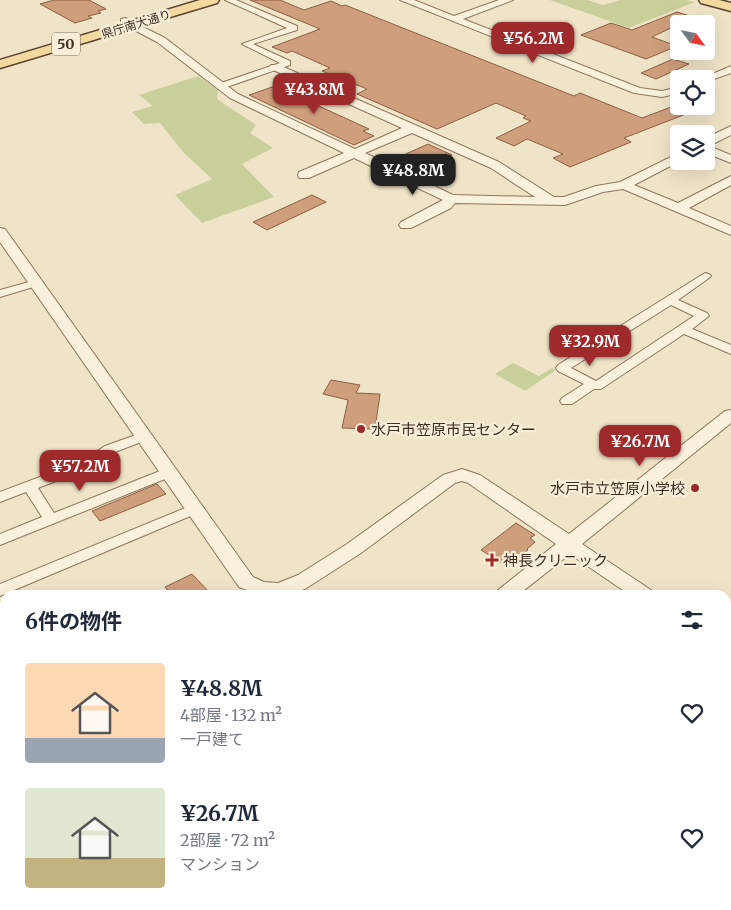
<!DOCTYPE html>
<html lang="ja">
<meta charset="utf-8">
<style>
body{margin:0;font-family:Merriweather,"Noto Sans JP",serif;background:#f2f2f3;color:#1f2937;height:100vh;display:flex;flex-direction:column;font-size:19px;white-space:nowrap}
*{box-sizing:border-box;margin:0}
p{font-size:16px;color:#747a83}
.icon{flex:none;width:28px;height:28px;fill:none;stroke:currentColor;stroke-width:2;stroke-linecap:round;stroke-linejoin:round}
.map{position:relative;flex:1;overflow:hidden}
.details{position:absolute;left:0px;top:590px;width:731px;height:320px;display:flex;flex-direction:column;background:#fff;border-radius:15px 15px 0 0;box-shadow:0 5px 20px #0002}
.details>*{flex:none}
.needle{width:32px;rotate:123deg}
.buttons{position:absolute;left:670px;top:15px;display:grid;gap:10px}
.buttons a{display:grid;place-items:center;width:45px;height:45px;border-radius:5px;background:#fff;box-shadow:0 5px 20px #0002;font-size:25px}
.price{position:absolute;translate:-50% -42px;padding:0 11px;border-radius:10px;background:#9e2a2b;color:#fff;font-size:16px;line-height:32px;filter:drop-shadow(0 1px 2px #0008)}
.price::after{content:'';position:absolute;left:50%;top:30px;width:15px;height:11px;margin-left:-8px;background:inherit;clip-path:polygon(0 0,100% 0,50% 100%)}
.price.current{background:#222;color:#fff}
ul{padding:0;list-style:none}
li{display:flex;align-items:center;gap:15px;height:125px;padding:0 25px}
li span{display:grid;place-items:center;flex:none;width:140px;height:100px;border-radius:5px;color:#555}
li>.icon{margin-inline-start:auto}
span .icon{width:60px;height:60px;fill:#fffc;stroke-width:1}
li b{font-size:21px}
h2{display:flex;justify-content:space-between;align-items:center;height:60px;padding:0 25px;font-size:21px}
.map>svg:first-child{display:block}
.green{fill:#c9cf9b}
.building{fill:#cf9f7d;stroke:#8d5f41}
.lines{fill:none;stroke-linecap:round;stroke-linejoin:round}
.minor-casing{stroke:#8d765c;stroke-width:2}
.tertiary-casing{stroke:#8d765c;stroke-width:2}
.primary-casing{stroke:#5b4430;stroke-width:3}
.minor{fill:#faf1dc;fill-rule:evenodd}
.tertiary{fill:#faf1dc;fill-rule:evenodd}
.primary{fill:#f3d9a0;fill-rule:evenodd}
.poi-dot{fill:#9e2a2b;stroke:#f7eed8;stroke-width:2}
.labels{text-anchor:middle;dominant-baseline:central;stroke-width:4.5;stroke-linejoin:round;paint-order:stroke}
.far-street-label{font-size:12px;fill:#3d2e20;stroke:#f7eed8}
.shield{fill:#f7eed8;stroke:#756857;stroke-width:1}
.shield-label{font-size:14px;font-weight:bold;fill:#3d2e20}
.poi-label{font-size:15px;fill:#3d2e20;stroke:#f7eed8;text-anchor:start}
</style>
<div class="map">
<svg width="731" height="910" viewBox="0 0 731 910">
<rect width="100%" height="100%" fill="#f0e4c8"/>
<!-- green -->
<g class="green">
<polygon points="550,0 587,0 603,5 621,0 686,0 695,2 629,28"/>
<polygon points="198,76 218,90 217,99 256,125 250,133 273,148 242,164 274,197 202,223 175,195 212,179 184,153 160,123 144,124 132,112 153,106 139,95"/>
<polygon points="513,363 539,376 552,368 556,370 525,391 495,374"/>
</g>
<!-- building -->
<g class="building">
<polygon points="54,0 89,0 106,9 98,11 101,13 88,16 92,18 75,23 40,4"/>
<polygon points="250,0 280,0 304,10 331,1 342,6 345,5 574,96 580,93 642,118 679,104 679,106 704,107 624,138 631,142 570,167 553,158 563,154 527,139 514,146 496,138 531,121 523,118 526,116 496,103 437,129 357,94 367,89 322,71 330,68 292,51 287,53 272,47 320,29"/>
<polygon points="677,12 696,18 679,24 652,37 677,46 646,59 581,35 611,23 632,30"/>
<polygon points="673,59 689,64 656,79 641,73"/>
<polygon points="275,86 369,129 363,131 374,136 354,145 249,95"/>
<polygon points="428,144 452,155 411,173 388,162"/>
<polygon points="312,195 326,202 267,230 253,222"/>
<polygon points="331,380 360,385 356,393 380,394 375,429 342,428 348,400 323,394"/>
<polygon points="157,484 166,494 100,521 92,511"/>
<polygon points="516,523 535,535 530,538 535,542 527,549 528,550 508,567 481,550"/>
<polygon points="192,574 212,595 171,595 165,587"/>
</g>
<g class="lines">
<!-- minor casing -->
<g class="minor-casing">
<g id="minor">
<polygon points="225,0 236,0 297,26 297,30 253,44 290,61 290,65 224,88 218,88 218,84 280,63 242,44 287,28"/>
<path d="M705,273L709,274L711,276L709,278L678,300L707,313L709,316L692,329L731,345V354L684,334L601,389H594L572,404H562L560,401L562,398L584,384L558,371L556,368L558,365ZM671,305L694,316L596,381L571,368Z"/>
<polygon points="36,280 42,283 40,285 0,297 0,290"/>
<polygon points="144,432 149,433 151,436 149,439 115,452 92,467 38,488 54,513 165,469 175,469 177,472 175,475 0,545 0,534 42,517 26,492 0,502 0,492 82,461 105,446"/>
<polygon points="195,504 200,506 202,509 200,512 0,596 0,584"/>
<polygon points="241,905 268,905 270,910 243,910"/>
</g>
</g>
<!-- tertiary casing -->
<g class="tertiary-casing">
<g id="tertiary">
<polygon points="400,0 414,0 454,16 499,0 513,0 463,19 640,88 662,91 679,87 679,93 662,97 634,93"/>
<path d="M125,18L165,38L238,94L355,149L402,128L271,69L270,67L271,65H279L499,162L554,197H564L596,186L620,182L679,153L680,161L634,185L678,203L731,176V185L689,208L731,226V235L623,189L603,192L565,205L455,203L451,208L411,228H401L399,225L401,222L443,200L354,158L309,178H299L298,175L299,172L344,153L230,98L157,42L121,23V19ZM412,133L491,168L535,197L453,195L365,153Z"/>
<polygon points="731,66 731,73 706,82 706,79 701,79"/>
<polygon points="731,126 731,135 709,146 731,155 731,163 706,153 706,138"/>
<polygon points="0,228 5,229 253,577 264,582 278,583 298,575 347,544 443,475 462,469 480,475 569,534 725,411 731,410 731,423 582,544 651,590 654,595 630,595 570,554 518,595 495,595 498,590 556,544 468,483 462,481 455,483 361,553 305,589 287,595 260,595 239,587 0,242"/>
<polygon points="726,642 731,644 731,661 726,659"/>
<polygon points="272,905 298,905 297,910 271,910"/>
</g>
</g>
<!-- primary casing -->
<g class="primary-casing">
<g id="primary">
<polygon points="200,0 219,0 217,3 0,68 0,60"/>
<polygon points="699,0 719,0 731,3 731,11 701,3"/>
</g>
</g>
<!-- minor -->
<use href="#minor" class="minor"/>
<!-- tertiary -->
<use href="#tertiary" class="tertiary"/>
<!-- primary -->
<use href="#primary" class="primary"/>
</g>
<!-- markers -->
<g class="poi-dot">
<circle cx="361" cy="429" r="5"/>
<circle cx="695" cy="488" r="5"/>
<path d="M489.5 552.5h5v5h5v5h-5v5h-5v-5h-5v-5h5z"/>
</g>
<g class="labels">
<!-- far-street labels -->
<g class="far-street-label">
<text transform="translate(136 24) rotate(-17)">県庁南大通り</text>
</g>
<!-- shield labels -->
<rect class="shield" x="52" y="32.5" width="28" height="23" rx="4"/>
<g class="shield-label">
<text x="66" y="44">50</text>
</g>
<!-- poi labels -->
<g class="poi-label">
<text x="371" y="429">水戸市笠原市民センター</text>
<text x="685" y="488" text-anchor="end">水戸市立笠原小学校</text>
<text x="503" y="560">神長クリニック</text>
</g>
</g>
</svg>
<div class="buttons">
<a><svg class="needle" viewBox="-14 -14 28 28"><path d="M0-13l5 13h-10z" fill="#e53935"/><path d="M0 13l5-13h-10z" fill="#747a83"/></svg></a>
<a><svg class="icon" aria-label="locate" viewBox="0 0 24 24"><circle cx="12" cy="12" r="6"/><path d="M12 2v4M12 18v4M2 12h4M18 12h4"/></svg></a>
<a><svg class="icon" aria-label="layers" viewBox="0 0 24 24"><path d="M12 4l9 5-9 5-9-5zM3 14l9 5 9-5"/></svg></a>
</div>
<b class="price" style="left:533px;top:64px">¥56.2M</b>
<b class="price" style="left:314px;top:115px">¥43.8M</b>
<b class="price current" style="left:413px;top:196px">¥48.8M</b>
<b class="price" style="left:590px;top:367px">¥32.9M</b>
<b class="price" style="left:640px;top:467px">¥26.7M</b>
<b class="price" style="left:80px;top:492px">¥57.2M</b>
<section class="details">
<h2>6件の物件<svg class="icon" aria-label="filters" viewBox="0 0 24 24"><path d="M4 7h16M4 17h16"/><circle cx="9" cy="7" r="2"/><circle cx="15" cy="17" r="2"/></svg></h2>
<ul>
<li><span style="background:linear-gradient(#ffd9b3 75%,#9aa5b1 0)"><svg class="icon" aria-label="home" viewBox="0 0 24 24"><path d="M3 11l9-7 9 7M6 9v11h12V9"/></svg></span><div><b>¥48.8M</b><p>4部屋 · 132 m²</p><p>一戸建て</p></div><svg class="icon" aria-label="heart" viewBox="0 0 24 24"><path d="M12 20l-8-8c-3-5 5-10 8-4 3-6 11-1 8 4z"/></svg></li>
<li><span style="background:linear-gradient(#dfe7d0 70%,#c2b280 0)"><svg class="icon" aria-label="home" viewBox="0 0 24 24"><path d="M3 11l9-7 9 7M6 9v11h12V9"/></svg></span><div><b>¥26.7M</b><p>2部屋 · 72 m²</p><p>マンション</p></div><svg class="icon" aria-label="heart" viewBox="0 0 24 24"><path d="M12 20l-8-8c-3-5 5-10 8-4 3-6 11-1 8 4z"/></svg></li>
</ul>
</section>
</div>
